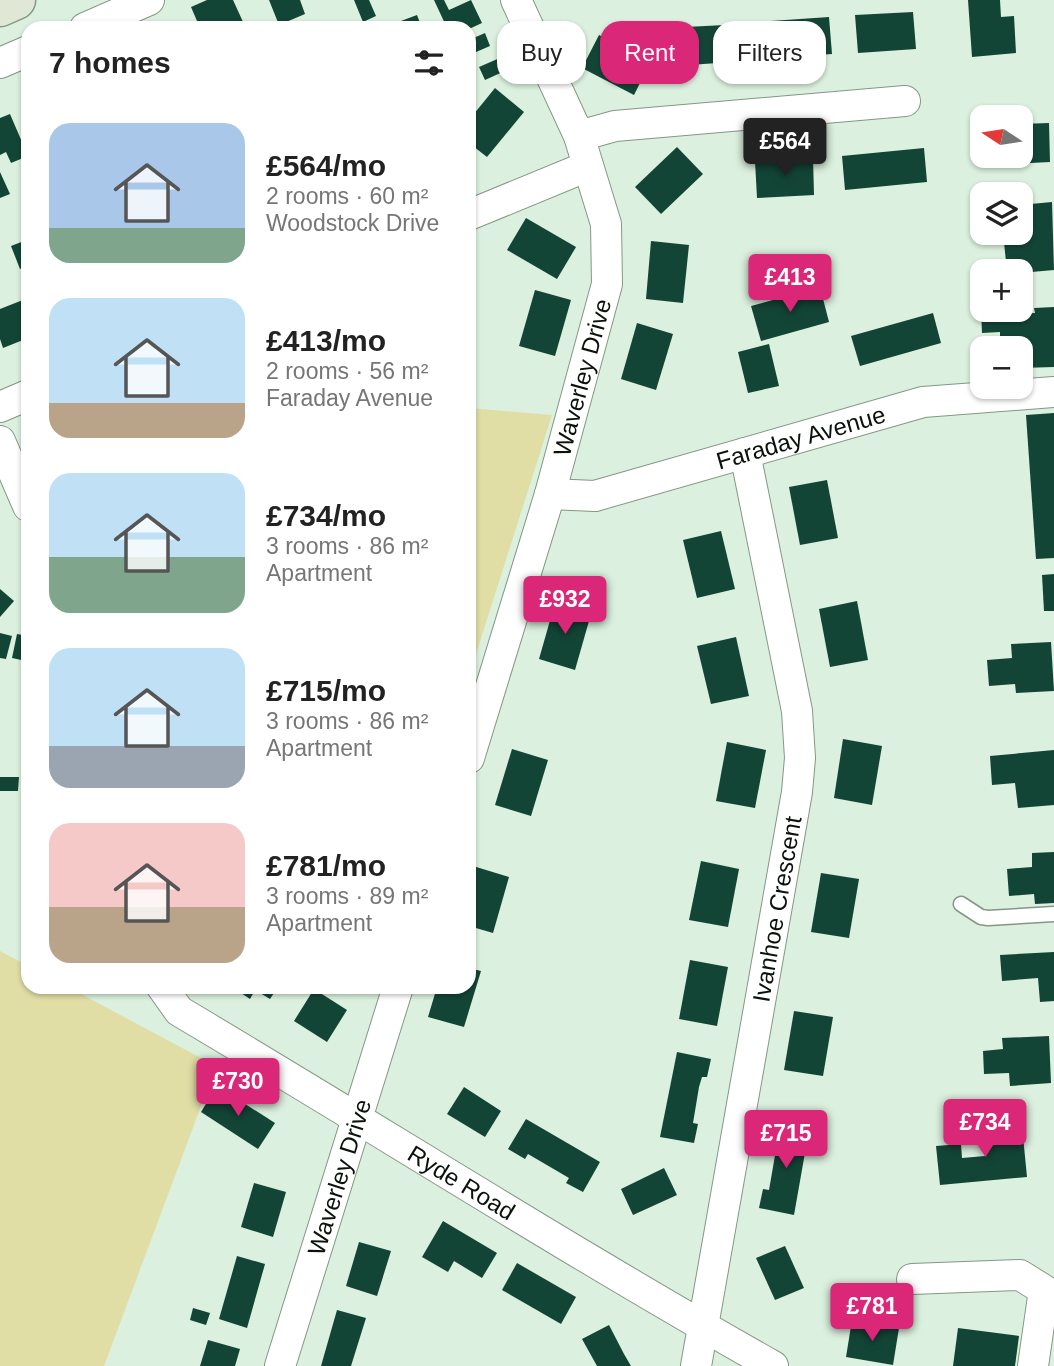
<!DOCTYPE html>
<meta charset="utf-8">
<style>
body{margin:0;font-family:Helvetica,sans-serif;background:#f2f2f2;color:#222;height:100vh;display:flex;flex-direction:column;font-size:26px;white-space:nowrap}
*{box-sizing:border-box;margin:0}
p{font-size:23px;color:#767676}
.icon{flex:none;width:38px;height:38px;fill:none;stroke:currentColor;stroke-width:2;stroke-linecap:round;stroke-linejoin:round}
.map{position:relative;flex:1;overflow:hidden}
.panel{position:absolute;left:21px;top:21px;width:455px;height:973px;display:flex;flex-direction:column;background:#fff;border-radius:21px;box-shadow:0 2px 5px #0004}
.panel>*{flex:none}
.hud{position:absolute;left:497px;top:21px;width:452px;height:63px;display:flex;gap:14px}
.needle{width:46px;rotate:282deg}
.tools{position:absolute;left:970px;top:105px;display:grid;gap:14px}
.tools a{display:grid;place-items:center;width:63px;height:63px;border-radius:14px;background:#fff;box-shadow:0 2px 5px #0004;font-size:35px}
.price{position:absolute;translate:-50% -60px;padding:0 16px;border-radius:7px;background:#db2777;color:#fff;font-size:23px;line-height:46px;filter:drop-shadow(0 2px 4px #0008)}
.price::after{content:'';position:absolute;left:50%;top:42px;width:21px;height:16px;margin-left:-10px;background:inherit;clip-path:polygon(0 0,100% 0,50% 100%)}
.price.active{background:#222;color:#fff}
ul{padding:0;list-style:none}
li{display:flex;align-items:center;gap:21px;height:175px;padding:0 28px}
li span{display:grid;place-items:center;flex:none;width:196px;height:140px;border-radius:21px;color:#555}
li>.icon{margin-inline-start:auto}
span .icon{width:84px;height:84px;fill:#fffc;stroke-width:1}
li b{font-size:30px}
h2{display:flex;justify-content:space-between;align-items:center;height:84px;padding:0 28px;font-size:30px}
.chip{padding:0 24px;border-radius:21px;background:#fff;box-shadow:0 2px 5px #0004;font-size:24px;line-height:63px}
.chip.active{background:#db2777;color:#fff}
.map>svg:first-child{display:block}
.green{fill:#e0dea5}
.building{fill:#134536}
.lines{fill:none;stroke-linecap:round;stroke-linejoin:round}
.lane-casing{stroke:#849786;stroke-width:17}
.street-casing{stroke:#849786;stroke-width:32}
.secondary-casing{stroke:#849786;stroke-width:41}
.lane{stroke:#fff;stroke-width:14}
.street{stroke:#fff;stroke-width:30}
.secondary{stroke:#e0e8d5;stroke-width:38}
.labels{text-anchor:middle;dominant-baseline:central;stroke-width:7;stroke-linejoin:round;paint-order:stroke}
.street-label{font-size:24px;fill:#0b120c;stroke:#dbf0de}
</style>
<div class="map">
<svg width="1054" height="1366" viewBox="0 0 1054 1366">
<rect width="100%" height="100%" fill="#dbf0de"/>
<!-- green -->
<g class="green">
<polygon points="469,408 552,415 469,676"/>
<polygon points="0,951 28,966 28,987 68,987 216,1066 104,1366 0,1366"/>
</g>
<!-- building -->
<g class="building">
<polygon points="207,0 233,0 244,24 235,28 200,28 191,7"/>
<polygon points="269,0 300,0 305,14 279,25"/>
<polygon points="354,0 369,0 376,16 363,22"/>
<polygon points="434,0 444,0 449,10 471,0 482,23 469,29 447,28"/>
<polygon points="968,0 1000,0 1001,17 1014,16 1016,53 972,57"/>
<polygon points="913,12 916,49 858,53 855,15"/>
<polygon points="417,15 422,28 394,28 393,24"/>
<polygon points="829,17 832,54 774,58 771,21"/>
<polygon points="744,24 747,61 689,65 686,27"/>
<polygon points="485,33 490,46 469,55 469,40"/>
<polygon points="599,35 651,61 634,95 582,68"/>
<polygon points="502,57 507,70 485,80 479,67"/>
<polygon points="495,88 524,112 487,157 469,143 469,120"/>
<polygon points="10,114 28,156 11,163 6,152 0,155 0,118"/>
<polygon points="1049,123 1050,162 1013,164 1012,156 1020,156 1020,124"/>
<polygon points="677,147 703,174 661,214 635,187"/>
<polygon points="924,148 927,182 845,190 842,156"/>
<polygon points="813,158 814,195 757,198 755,161"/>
<polygon points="0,172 10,194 0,198"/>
<polygon points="1052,202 1054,270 1020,273 1007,271 1003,233 1020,233 1020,205"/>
<polygon points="526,218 576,247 557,279 507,250"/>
<polygon points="24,241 28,251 28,265 20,269 11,246"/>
<polygon points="651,241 689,245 683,303 646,299"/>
<polygon points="820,287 829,322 761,341 751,306"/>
<polygon points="535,290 571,300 555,356 519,346"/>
<polygon points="28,298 28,338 3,348 0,339 0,309"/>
<polygon points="1054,307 1054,367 1020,368 1020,348 1000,348 1000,332 982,333 981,310 1001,310 1001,315 1035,313 1034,308"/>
<polygon points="933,313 941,343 860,366 851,336"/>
<polygon points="637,323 673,334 656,390 621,379"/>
<polygon points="769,344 779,386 748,393 738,352"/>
<polygon points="1054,413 1054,558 1036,559 1026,415"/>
<polygon points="827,480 838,538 800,545 789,487"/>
<polygon points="721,531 735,589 697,598 683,540"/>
<polygon points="1054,574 1054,611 1044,611 1042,575"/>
<polygon points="0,589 14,601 0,617"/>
<polygon points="857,601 868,660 830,667 819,609"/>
<polygon points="555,603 591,614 575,670 539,659"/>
<polygon points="0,633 12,636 6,659 0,658"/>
<polygon points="17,634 28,636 26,661 12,658"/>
<polygon points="736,637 749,696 711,704 697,646"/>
<polygon points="1051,642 1054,691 1016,693 1015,684 989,686 987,660 1012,658 1011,644"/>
<polygon points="843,739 882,746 872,805 834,798"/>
<polygon points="727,742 766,750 755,808 716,801"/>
<polygon points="512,749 548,760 531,816 495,805"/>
<polygon points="1054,750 1054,805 1018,808 1015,783 992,785 990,756"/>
<polygon points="0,777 19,777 18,791 0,791"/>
<polygon points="1054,852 1054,903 1035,904 1034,894 1009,896 1007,869 1032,867 1032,853"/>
<polygon points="701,861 739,869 728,927 689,920"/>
<polygon points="473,866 509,877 493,933 469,926 469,880"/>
<polygon points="821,873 859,879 849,938 811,932"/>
<polygon points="1054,952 1054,1001 1040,1002 1038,978 1002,981 1000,955"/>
<polygon points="690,960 728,967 717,1026 679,1019"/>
<polygon points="469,968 481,971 464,1027 428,1017 437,987 469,987"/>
<polygon points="232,987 278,987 270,999 255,990 250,999"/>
<polygon points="314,989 347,1010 327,1042 294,1021"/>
<polygon points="794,1011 833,1017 823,1076 784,1070"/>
<polygon points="1049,1036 1051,1083 1010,1086 1009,1073 984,1074 983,1051 1003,1049 1002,1038"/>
<polygon points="677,1052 711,1059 707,1077 702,1077 699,1087 693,1123 698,1124 694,1143 660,1137"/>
<polygon points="217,1086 275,1123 258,1149 201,1112"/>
<polygon points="464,1087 501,1111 485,1137 447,1114"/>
<polygon points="526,1119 600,1162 583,1192 566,1183 569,1178 528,1154 525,1159 508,1149"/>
<polygon points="775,1124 809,1130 794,1215 759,1208 763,1189 769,1190 777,1144 772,1143"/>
<polygon points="1022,1126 1027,1177 940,1185 936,1146 961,1144 962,1158 985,1156 983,1130"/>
<polygon points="664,1168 677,1195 633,1215 621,1189"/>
<polygon points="254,1183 286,1192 273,1237 241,1227"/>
<polygon points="443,1221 497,1253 482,1278 454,1261 448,1272 422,1257"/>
<polygon points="359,1242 391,1251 377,1296 346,1286"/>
<polygon points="785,1246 804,1288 775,1300 756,1258"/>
<polygon points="237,1256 265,1264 247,1328 219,1319"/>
<polygon points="517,1263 576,1297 561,1324 502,1290"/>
<polygon points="193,1308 210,1313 206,1325 190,1320"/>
<polygon points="337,1310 366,1318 351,1366 321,1366"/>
<polygon points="852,1320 899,1328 893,1365 846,1357"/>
<polygon points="609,1325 624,1354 631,1366 597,1366 582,1339"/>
<polygon points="958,1328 1019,1336 1015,1366 953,1366"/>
<polygon points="208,1340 240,1349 235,1366 200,1366"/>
</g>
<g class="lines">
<!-- lane casing -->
<g class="lane-casing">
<polyline id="lane" points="961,904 981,917 988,918 1054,914"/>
</g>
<!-- street casing -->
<g class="street-casing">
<g id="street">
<polyline points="85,28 149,0"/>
<polyline points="0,63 28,51"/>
<polyline points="579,136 615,126 905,101"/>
<polyline points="469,215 588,166"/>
<polyline points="0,407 28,395"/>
<polyline points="0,441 28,506"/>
<path id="s1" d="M550,494L595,496L923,402L1054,392"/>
<path id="s2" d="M469,758L550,494L607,284L606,224L579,136L516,0"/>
<path id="s3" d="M162,987L179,1011C378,1129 572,1253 773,1366"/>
<polyline points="912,1279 1020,1275 1044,1290 1033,1366"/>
<path id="s4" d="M280,1366L398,987"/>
<path id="s5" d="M696,1366L797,792L800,758L797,711L745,453"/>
</g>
</g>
<!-- secondary casing -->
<g class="secondary-casing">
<polyline id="secondary" points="0,7 16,0"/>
</g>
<!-- lane -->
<use href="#lane" class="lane"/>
<!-- street -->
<use href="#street" class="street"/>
<!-- secondary -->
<use href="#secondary" class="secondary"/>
</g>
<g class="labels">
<!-- street labels -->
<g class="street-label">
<text stroke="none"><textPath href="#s2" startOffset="397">Waverley Drive</textPath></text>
<text stroke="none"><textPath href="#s1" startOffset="259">Faraday Avenue</textPath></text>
<text stroke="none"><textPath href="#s5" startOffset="464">Ivanhoe Crescent</textPath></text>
<text stroke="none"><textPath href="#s4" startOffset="198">Waverley Drive</textPath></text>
<text stroke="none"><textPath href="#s3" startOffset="360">Ryde Road</textPath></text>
</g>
</g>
</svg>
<div class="tools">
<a><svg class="needle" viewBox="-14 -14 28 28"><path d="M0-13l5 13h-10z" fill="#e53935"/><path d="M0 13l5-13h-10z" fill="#767676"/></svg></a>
<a><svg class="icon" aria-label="layers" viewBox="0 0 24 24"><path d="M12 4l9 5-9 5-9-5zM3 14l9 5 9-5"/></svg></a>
<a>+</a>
<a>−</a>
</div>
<b class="price active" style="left:785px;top:178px">£564</b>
<b class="price" style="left:790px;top:314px">£413</b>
<b class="price" style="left:565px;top:636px">£932</b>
<b class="price" style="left:238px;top:1118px">£730</b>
<b class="price" style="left:985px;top:1159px">£734</b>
<b class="price" style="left:786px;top:1170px">£715</b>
<b class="price" style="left:872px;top:1343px">£781</b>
<div class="hud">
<a class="chip">Buy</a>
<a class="chip active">Rent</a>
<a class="chip">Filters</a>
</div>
<section class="panel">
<h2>7 homes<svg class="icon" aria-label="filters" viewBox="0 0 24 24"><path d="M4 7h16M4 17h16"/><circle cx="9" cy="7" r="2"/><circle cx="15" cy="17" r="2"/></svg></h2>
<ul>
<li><span style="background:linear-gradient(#a9c7e8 75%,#7fa58c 0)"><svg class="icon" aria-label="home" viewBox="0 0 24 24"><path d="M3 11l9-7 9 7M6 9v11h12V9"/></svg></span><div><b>£564/mo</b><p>2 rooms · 60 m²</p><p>Woodstock Drive</p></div></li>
<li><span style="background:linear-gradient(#bfe0f5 75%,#b9a48a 0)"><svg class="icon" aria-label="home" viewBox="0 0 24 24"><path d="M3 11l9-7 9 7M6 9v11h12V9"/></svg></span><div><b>£413/mo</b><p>2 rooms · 56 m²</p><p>Faraday Avenue</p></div></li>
<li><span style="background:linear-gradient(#bfe0f5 60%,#7fa58c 0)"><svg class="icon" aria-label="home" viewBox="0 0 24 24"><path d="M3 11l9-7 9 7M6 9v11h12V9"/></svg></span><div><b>£734/mo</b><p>3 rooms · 86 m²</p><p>Apartment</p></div></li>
<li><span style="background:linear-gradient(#bfe0f5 70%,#9aa5b1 0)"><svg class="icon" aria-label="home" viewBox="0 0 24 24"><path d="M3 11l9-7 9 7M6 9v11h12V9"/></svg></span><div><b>£715/mo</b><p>3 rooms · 86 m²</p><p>Apartment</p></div></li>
<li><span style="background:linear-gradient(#f6c9c9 60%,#b9a48a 0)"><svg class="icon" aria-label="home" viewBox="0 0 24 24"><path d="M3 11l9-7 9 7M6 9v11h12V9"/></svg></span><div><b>£781/mo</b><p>3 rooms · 89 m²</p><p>Apartment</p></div></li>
</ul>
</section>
</div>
